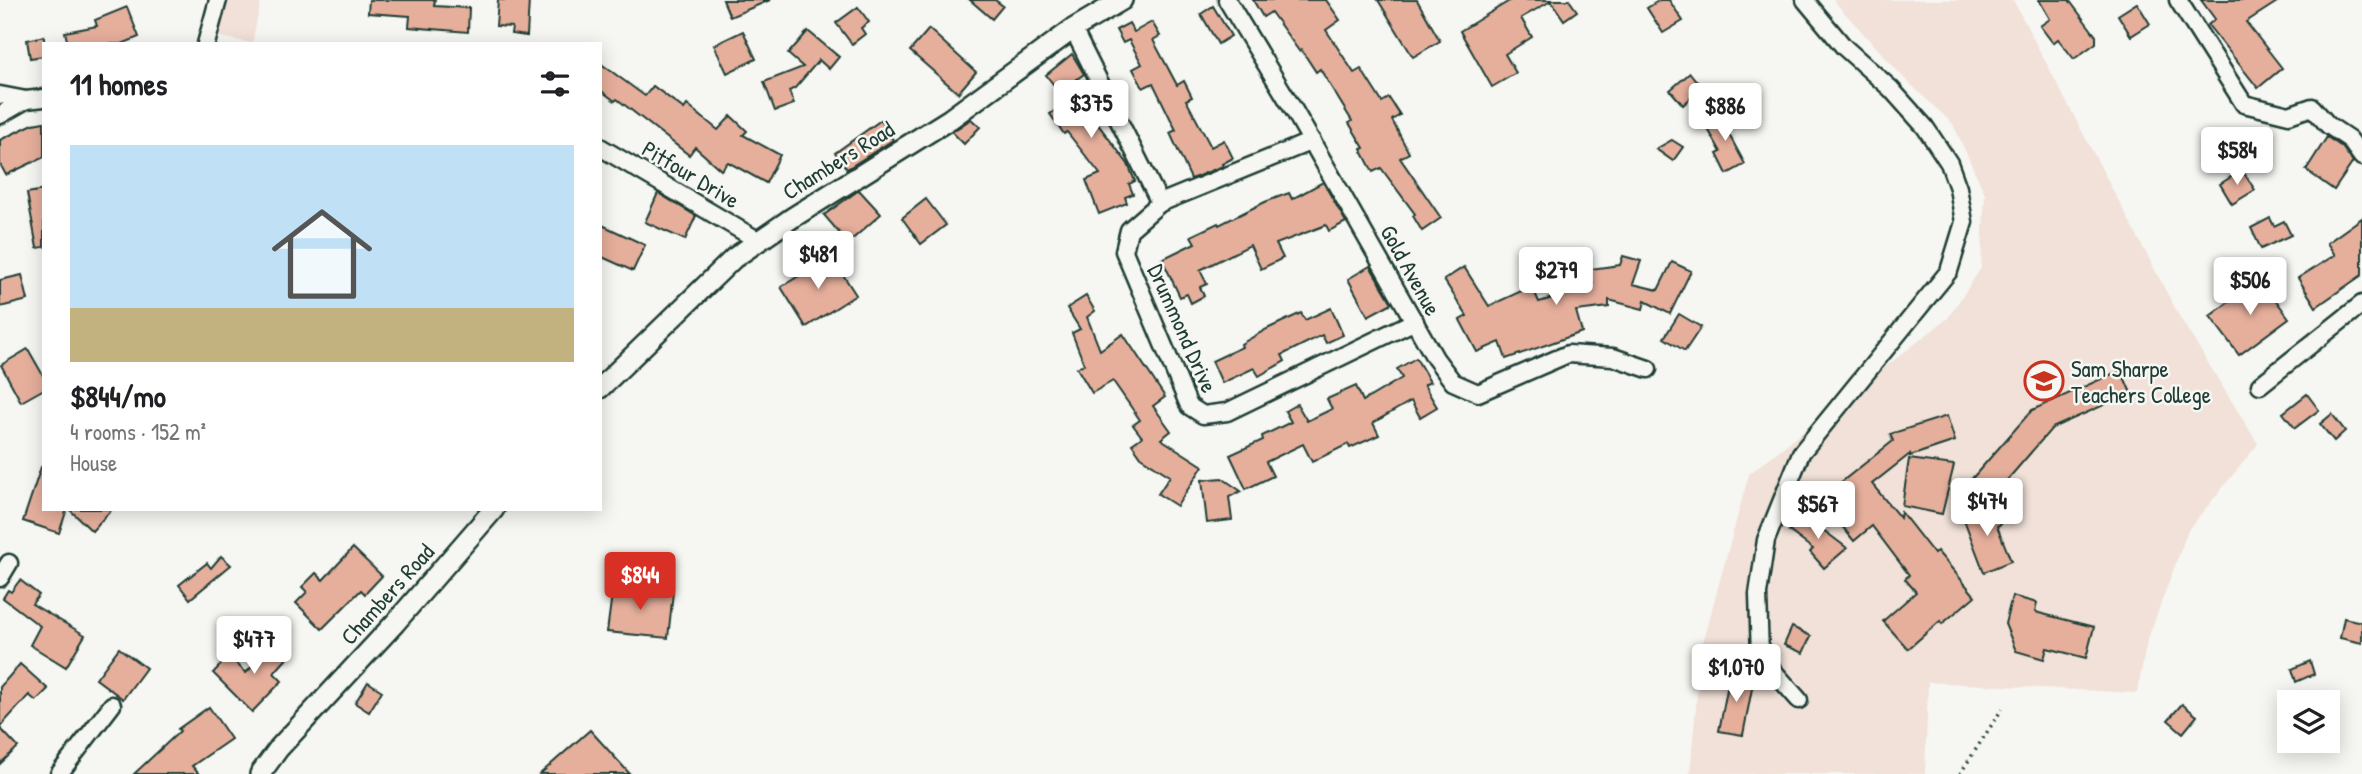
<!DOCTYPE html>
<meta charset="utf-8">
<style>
body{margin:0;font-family:"Patrick Hand",sans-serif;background:#f6f6f6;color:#202124;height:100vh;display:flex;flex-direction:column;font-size:26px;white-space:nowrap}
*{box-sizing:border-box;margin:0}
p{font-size:23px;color:#757577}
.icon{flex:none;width:38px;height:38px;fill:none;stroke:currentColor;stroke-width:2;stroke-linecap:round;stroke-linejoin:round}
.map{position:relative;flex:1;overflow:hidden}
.drawer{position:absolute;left:42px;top:42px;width:560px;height:469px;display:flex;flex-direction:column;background:#fff;border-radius:0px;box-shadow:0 4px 18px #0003}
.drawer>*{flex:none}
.controls{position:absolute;left:2277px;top:690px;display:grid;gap:14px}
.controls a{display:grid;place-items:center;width:63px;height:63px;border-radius:0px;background:#fff;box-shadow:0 4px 18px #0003;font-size:35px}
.price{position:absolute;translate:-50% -60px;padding:0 16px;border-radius:7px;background:#fff;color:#222;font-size:23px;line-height:46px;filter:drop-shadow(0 2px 4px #0008)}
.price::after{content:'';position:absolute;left:50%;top:42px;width:21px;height:16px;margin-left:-10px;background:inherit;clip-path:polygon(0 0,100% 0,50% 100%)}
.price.active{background:#d93025;color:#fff}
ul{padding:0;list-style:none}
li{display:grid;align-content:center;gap:14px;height:371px;padding:0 28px}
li+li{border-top:2px solid #e0e0e0}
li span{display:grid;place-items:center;height:217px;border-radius:0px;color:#555}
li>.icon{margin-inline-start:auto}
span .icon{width:126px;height:126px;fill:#fffc;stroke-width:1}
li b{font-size:30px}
h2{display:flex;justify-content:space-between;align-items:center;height:84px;padding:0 28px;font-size:30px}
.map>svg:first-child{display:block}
.built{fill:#f1e1d8}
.building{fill:#e6af9c;stroke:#1f3d34;stroke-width:2}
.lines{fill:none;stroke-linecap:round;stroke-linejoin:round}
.minor-casing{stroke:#1f3d34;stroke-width:21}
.tertiary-casing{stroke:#1f3d34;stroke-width:24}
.path{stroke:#1f3d34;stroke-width:3.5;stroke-dasharray:2 5;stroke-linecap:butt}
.minor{stroke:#f6f6f2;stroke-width:16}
.tertiary{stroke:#f6f6f2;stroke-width:19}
.labels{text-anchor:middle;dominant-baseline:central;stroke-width:5;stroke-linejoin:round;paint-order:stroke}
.street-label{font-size:23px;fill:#1f3d34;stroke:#f6f6f2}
.poi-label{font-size:23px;fill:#1f3d34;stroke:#f6f6f2;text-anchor:start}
</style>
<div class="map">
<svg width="2362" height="774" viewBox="0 0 2362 774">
<rect width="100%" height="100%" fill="#f6f6f2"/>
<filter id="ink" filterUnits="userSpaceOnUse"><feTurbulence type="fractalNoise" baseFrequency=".0143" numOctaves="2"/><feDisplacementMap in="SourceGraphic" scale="14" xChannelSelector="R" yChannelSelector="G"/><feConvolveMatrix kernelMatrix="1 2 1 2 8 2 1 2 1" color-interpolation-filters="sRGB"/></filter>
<g filter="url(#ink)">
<!-- built -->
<g class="built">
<polygon points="223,0 261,0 252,43 216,36"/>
<polygon points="1833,0 2013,0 2179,316 2258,444 2188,530 2147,641 2137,693 1928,682 1925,774 1690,774 1701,650 1749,474 1948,318 1981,268 1985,194 1953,124 1905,79"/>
</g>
<!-- building -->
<g class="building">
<polygon points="369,0 435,0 434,6 469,8 468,32 409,27 410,16 368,13"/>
<polygon points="498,0 529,0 527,36 511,34 512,27 496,26"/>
<polygon points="723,0 770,0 730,17"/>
<polygon points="970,0 995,0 1003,6 992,19"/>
<polygon points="1253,0 1326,0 1340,20 1326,30 1354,73 1361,69 1382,102 1389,98 1400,115 1392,120 1409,153 1400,158 1441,218 1422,231 1413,216 1415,214 1381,168 1373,172 1361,149 1364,148 1349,123 1352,121 1320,69 1316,72 1301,49 1299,51 1271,12 1263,17"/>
<polygon points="1378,0 1417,0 1440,41 1413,57"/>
<polygon points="1511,0 1569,0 1577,11 1564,20 1551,1 1521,18 1532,37 1505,54 1516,73 1492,87 1460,31"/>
<polygon points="1660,0 1669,0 1683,21 1663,33 1647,8"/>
<polygon points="2039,0 2069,0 2096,36 2096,43 2074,59 2058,39 2053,43 2040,26 2050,19"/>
<polygon points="2201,0 2280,0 2246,22 2282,68 2258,88 2208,25 2215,19"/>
<polygon points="2137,3 2150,24 2131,36 2118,15"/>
<polygon points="1213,6 1231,36 1218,44 1201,14"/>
<polygon points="127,7 139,37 122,44 68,44 65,32 97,26 95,20"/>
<polygon points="858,7 869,22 861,28 865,34 852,44 836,23"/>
<polygon points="1152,22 1160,36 1153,40 1177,85 1184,81 1192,97 1186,100 1211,147 1224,140 1233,158 1222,164 1223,166 1191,179 1170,133 1176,130 1153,83 1143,88 1133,69 1142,64 1129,40 1123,43 1116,30 1129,23 1134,32"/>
<polygon points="929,29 976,72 958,93 910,51"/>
<polygon points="743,31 756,59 727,73 714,45"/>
<polygon points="808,31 839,57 829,69 819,60 795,88 789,91 794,104 775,111 764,82 803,67 788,54"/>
<polygon points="44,36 44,56 30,58 27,40"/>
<polygon points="1072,54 1084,74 1073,82 1095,113 1091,115 1128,164 1135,181 1129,184 1133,194 1125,197 1127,203 1099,214 1086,180 1100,174 1067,132 1064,134 1050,114 1067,102 1046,75"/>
<polygon points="600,63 645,96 653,86 684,109 687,105 718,130 731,116 747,131 743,135 780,155 766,183 728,162 721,170 695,147 689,155 617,99 615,101 600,90"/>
<polygon points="1690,73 1702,88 1683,105 1670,90"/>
<polygon points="1723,111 1731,126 1726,129 1745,164 1727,174 1717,154 1721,152 1704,122"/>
<polygon points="971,119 980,127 964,144 952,132"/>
<polygon points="881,120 893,140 847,169 835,153"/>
<polygon points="44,122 44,157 6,175 0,164 0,140 33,124"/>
<polygon points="2327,137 2342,147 2353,162 2334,190 2306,170"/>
<polygon points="1672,140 1683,147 1673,161 1656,149"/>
<polygon points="2242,170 2255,190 2232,204 2220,184"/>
<polygon points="1323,182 1346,222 1329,231 1326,225 1276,244 1283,258 1261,269 1250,245 1200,270 1207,284 1200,287 1204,296 1191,303 1187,294 1180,297 1162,259 1195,243 1191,236 1218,223 1219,225 1265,202 1289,193 1292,199"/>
<polygon points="44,190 44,247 37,248 27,193"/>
<polygon points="859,190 881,214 848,243 824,215"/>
<polygon points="658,193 696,216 685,240 645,222"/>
<polygon points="926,199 946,225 921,244 902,218"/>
<polygon points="2270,218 2274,226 2284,221 2291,235 2261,249 2251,228"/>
<polygon points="2362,218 2362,275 2316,307 2298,278 2335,255 2327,243"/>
<polygon points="600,224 645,245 633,271 600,256"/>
<polygon points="831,256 856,295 806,327 781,287"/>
<polygon points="1623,256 1641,261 1633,284 1658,290 1672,262 1691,271 1670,314 1645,301 1643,309 1609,300 1609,307 1576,311 1582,332 1506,359 1500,342 1477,352 1460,320 1467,316 1444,280 1464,267 1489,306 1532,286 1539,302 1593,286 1590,269 1620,265"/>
<polygon points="1370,266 1392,303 1368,316 1348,279"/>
<polygon points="22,275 28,300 0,307 0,280"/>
<polygon points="2260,279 2289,318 2239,355 2210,316"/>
<polygon points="1086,296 1095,311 1087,317 1100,350 1123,334 1165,397 1153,406 1171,431 1161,439 1203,466 1177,506 1158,494 1170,476 1142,458 1132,444 1142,437 1133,425 1140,420 1113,381 1092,393 1077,368 1084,364 1072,333 1080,329 1067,308"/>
<polygon points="1331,308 1343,335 1326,343 1322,335 1282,355 1285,361 1259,376 1254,368 1222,383 1212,361 1242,347 1241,344 1267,329 1301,313 1305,320"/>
<polygon points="1679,314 1701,327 1685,351 1664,338"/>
<polygon points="28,349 44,377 44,389 21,402 1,365"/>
<polygon points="1416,358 1430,382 1424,385 1437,407 1420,417 1411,401 1373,423 1379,435 1350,448 1348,444 1312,462 1303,444 1266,462 1273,476 1246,489 1230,455 1263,440 1262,436 1291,422 1285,411 1297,404 1307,421 1332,409 1327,399 1356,386 1363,401 1402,378 1397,369"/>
<polygon points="2121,370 2131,393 2052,428 1990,500 1969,482 2032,410"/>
<polygon points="2307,394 2319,410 2295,428 2283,413"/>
<polygon points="2332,414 2345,431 2334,441 2320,424"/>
<polygon points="1947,416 1955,441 1910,456 1910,454 1872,484 1900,518 1901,512 1934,554 1937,551 1975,596 1942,624 1940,621 1908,649 1883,621 1916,592 1905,579 1909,575 1872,526 1854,541 1820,499 1893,441 1890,434"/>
<polygon points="1909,459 1954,465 1942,514 1902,506"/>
<polygon points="41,467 44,468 44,509 67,509 59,533 23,521"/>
<polygon points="1222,478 1241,491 1229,497 1232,520 1207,523 1202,480"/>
<polygon points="1992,505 2001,524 1997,526 2011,561 1984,572 1963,517"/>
<polygon points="69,509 112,509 92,531"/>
<polygon points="1802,514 1847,548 1824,568 1810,552 1813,549 1789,531"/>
<polygon points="353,548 382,576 365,594 361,590 322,629 296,603 307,592 302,587 316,573 323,580"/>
<polygon points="221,556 231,565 190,599 179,585 207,563 211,568"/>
<polygon points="20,580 39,595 32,604 85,635 66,667 30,645 40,626 3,598 8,590 11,592"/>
<polygon points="613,586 673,592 668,638 607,632"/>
<polygon points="2012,596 2037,603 2035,612 2094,627 2086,658 2047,648 2044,659 2016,651 2005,624"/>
<polygon points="2344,618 2362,622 2362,643 2340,638"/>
<polygon points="1792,627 1811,636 1803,653 1784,645"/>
<polygon points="276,640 291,654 274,673 282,681 252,712 213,673 229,656 246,673"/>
<polygon points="119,648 146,668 123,699 96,679"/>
<polygon points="2310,661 2314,674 2296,682 2292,669"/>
<polygon points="20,664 48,689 36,701 29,695 0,727 0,687"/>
<polygon points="1730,674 1754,678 1743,735 1719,731"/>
<polygon points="368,682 382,691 369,712 355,703"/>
<polygon points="2182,704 2197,716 2183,733 2168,720"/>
<polygon points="209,707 231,739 192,766 199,774 134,774 180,731 178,729"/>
<polygon points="0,728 18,747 0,764"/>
<polygon points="590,730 630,774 540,774"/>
</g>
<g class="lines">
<!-- minor casing -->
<g class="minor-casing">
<g id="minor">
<polyline points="1227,0 1295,112 1435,358 1453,382 1478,393 1568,354 1613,357 1648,369"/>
<polyline points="2178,0 2244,104 2289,115 2312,107 2328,125 2349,139 2362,157"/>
<polyline points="1073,29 1160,203"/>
<polyline points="206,44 218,0"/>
<polyline points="0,95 26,100 44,98"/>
<polyline points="0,115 26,100"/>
<polyline points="1312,141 1160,203 1129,230 1124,251 1189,406 1203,415 1227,412 1415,321"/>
<polyline points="600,147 759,241"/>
<polyline points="2260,385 2362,304"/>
<polyline points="0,578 9,563"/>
<polyline points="1799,700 1760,656 1758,594 1766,540 1801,453 1949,271 1964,222 1958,188 1949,163 1925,127 1891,89 1844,47 1805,0"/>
<polyline points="59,774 112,705"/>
</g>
</g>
<!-- tertiary casing -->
<g class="tertiary-casing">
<g id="tertiary">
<polyline points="600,388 734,258 792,218 950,119 1073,29 1122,0"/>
<polyline points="260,774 279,748 395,623 494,509"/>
</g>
</g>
<!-- path -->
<polyline class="path" points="1960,774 2002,709"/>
<!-- minor -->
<use href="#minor" class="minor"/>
<!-- tertiary -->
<use href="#tertiary" class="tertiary"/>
</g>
</g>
<!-- icons -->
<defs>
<g id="university-ring" transform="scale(2.0125)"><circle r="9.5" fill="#f6f6f2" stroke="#c8321e" stroke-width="1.5"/><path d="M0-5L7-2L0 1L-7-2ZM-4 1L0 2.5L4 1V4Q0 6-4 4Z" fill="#c8321e"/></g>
</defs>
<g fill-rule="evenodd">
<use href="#university-ring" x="2044" y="381"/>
</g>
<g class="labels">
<!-- street labels -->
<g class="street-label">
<text transform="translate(838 160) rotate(-32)">Chambers Road</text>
<text transform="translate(691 174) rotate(31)">Pitfour Drive</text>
<text transform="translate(1411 270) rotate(61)">Gold Avenue</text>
<text transform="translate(1183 328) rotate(66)">Drummond Drive</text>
<text transform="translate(387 594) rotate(-48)">Chambers Road</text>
</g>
<!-- poi labels -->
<g class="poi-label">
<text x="2071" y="368">Sam Sharpe<tspan x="2071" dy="26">Teachers College</tspan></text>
</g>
</g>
</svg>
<div class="controls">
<a><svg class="icon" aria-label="layers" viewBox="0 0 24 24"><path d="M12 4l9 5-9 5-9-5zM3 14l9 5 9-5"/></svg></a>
</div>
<b class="price" style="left:1091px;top:140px">$375</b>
<b class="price" style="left:1725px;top:143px">$886</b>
<b class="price" style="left:2237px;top:187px">$584</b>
<b class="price" style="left:818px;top:291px">$481</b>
<b class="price" style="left:1556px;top:307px">$279</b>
<b class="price" style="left:2250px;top:317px">$506</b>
<b class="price" style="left:1987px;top:538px">$474</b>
<b class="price" style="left:1818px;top:541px">$567</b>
<b class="price active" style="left:640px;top:612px">$844</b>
<b class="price" style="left:254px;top:676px">$477</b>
<b class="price" style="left:1736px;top:704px">$1,070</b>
<section class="drawer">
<h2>11 homes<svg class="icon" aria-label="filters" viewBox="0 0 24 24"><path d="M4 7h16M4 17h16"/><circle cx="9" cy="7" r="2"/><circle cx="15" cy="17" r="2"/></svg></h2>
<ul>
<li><span style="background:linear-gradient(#bfe0f5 75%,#c2b280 0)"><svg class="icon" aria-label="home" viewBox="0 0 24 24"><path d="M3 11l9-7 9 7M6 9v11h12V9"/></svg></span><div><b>$844/mo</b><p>4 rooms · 152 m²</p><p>House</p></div></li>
</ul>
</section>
</div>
